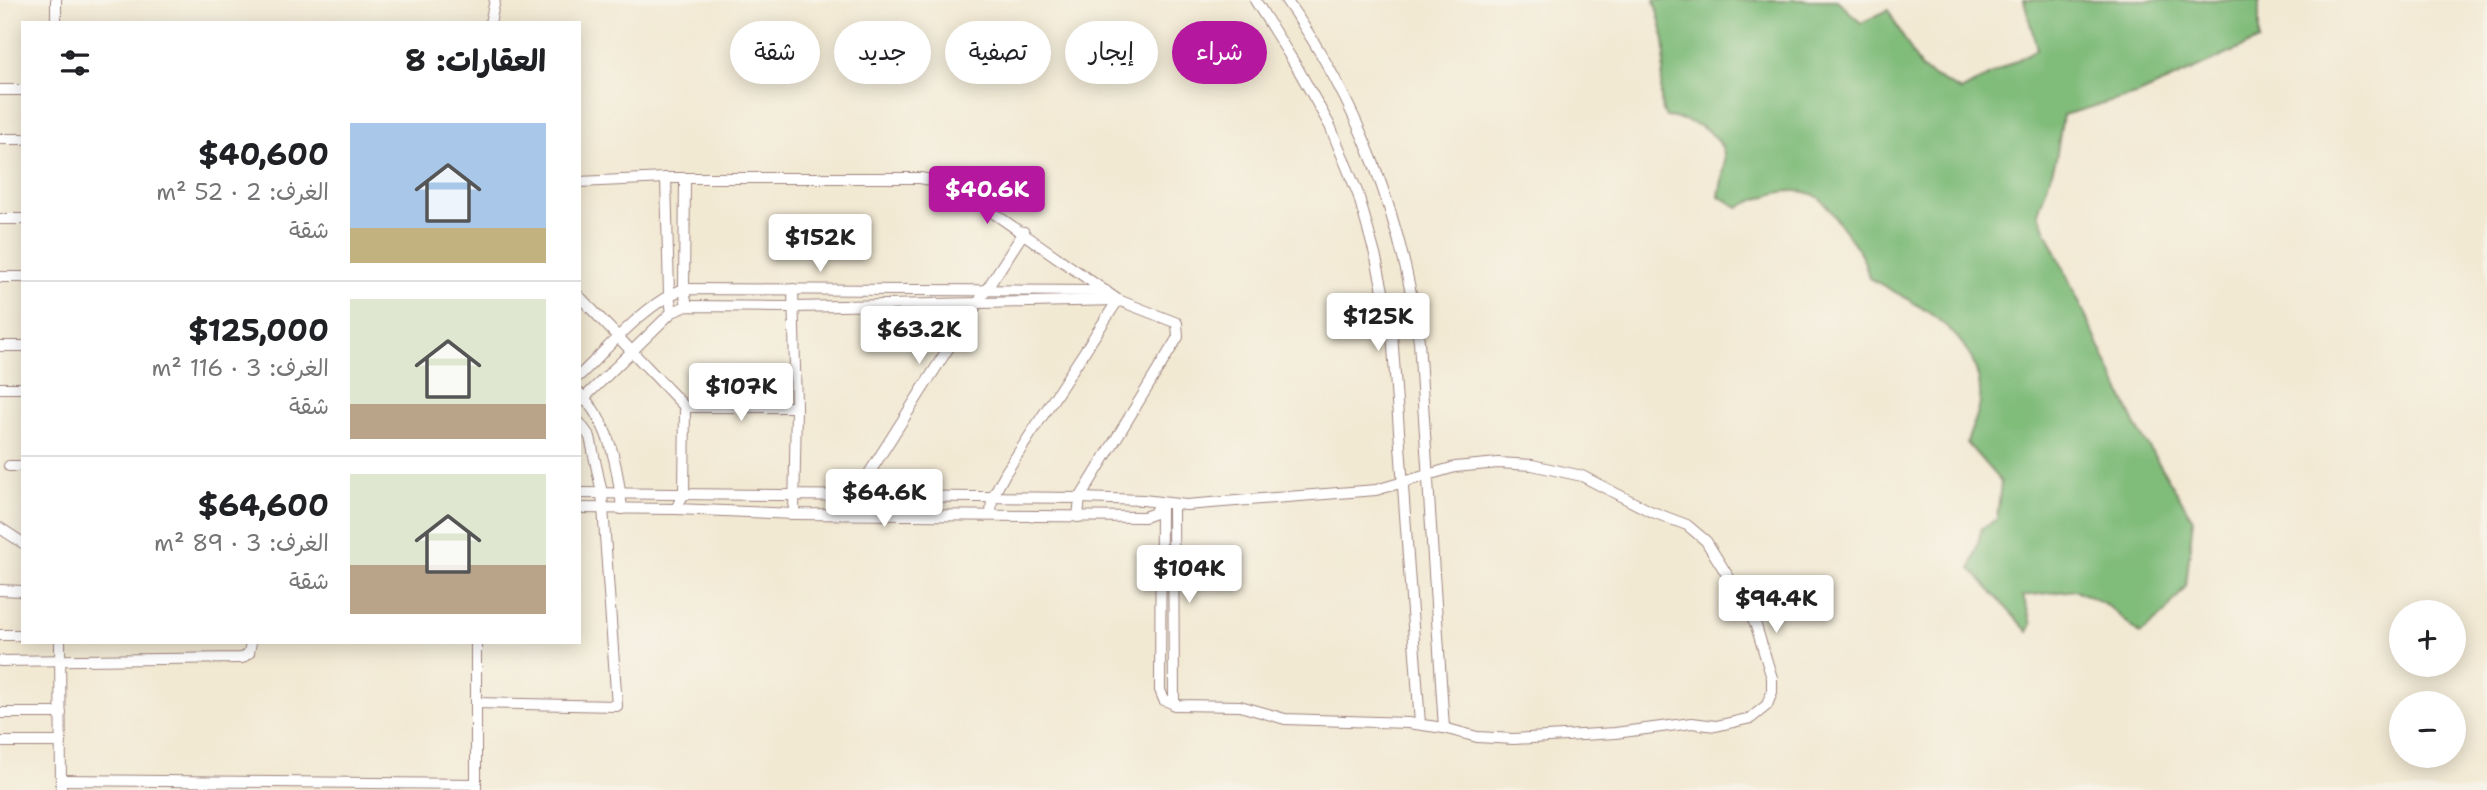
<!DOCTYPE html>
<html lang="ar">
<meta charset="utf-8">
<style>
body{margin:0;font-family:"Shantell Sans","Playpen Sans Arabic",sans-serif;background:#f2f2f2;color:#202124;direction:rtl;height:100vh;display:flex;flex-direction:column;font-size:26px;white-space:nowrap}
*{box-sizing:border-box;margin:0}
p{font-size:23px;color:#757577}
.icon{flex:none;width:38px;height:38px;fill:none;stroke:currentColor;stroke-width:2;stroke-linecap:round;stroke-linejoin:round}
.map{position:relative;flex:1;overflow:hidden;direction:ltr}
.details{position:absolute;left:21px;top:21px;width:560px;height:623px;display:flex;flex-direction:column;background:#fff;border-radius:0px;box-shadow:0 4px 18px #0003;direction:rtl}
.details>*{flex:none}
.guide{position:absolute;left:602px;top:21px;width:665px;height:63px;direction:rtl;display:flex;gap:14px}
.fabs{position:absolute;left:2389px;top:600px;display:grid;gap:14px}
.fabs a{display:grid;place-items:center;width:77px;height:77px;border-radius:50%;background:#fff;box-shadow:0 4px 18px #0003;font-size:35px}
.price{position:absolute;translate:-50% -60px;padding:0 16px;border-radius:7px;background:#fff;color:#222;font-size:23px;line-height:46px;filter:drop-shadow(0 2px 4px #0008)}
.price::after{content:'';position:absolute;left:50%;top:42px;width:21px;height:16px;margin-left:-10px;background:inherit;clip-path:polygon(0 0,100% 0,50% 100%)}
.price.active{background:#b5179e;color:#fff}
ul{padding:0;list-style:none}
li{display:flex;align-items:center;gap:21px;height:175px;padding:0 35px}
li+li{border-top:2px solid #e0e0e0}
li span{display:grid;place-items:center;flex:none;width:196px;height:140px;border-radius:0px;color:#555}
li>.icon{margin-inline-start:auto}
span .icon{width:84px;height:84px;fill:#fffc;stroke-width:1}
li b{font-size:30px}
h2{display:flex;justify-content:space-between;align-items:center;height:84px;padding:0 35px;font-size:30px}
.chip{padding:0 24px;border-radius:32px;background:#fff;box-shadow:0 4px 18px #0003;font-size:24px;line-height:63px}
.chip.active{background:#b5179e;color:#fff}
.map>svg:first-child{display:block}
.forest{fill:#80bc7a;stroke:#656e52;stroke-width:2}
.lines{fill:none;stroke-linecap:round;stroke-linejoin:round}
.minor-casing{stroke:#9e847f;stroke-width:12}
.minor{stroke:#fff;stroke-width:10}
</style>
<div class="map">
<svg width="2487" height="790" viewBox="0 0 2487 790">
<rect width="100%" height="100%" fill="#f7f3e8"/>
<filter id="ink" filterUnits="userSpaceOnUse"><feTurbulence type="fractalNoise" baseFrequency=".0143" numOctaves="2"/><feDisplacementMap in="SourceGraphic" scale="14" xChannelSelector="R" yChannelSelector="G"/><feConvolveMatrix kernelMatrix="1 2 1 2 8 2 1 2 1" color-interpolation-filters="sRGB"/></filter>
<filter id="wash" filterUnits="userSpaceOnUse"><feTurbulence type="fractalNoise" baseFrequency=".00686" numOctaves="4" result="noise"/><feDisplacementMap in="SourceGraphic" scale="28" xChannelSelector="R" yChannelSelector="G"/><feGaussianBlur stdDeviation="1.57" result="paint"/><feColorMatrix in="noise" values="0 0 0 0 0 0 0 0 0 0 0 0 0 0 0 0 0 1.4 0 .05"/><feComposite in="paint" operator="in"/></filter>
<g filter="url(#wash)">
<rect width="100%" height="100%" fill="#f2e9d3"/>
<!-- forest -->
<path class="forest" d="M1654,0H1837L1861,23L1888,10L1922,70L1961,91L2037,49L2024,0H2259V40L2139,94L2063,115L2056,159L2038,213L2137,428L2193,519L2186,586L2164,614L2140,634L2108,606L2076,590L2023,596L2032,624L2028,632L1971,569L1982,528L1997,519L2001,482L1967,443C1970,430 1979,415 1980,402C1984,335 1919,305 1869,278C1863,252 1857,247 1841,226C1834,216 1824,198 1812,194C1788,185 1760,198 1738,207L1719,196C1721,183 1727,163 1723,150C1715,128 1687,119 1666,117C1655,98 1665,72 1665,50C1664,33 1659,17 1654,0Z"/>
</g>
<g filter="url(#ink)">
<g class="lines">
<!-- minor casing -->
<g class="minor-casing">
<g id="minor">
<polyline points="56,0 56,23"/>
<polyline points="1255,0 1298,69 1330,126 1358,194 1376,258 1392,333 1420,724"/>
<path d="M1286,0C1358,101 1402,218 1419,341L1444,728"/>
<polyline points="490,23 495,0"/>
<polyline points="0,90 23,90"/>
<polyline points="0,139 23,139"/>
<polyline points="666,178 669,294 672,312"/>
<polyline points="685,178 684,289 687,306"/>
<polyline points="579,182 666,178 920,178 941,182 959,189 1118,300 1177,323 1178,337 1080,498 1078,517"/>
<polyline points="0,219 23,219"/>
<polyline points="0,277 23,277"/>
<polyline points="793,289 796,407 794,514"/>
<polyline points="579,296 685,407 684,493 676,509"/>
<polyline points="0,346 23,346"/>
<path d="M579,376C607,349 648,301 684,289L1106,291"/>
<polyline points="0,388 23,388"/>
<path d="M579,393C610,422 618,468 622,509"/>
<polyline points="579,403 672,312 687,306 794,307 1118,300"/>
<polyline points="685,407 796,407"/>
<polyline points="9,466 23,466"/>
<polyline points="579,493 1080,498 1143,500 1186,505 1376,490 1455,467 1498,463 1532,465 1582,476 1650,511 1687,525 1706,541 1746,605 1756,626 1772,678 1772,692 1767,705 1751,718 1716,726 1692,723 1615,733 1514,739 1477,737 1444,728 1408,723 1285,719 1240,706 1177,705 1164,700 1160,690 1161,503"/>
<polyline points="1173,505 1174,705"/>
<polyline points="579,508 676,509 794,514 1144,517 1155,513 1158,503"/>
<polyline points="856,514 856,494 942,358 1024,232"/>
<polyline points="991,515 992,498 1006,472 1118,300"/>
<polyline points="0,528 23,543"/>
<polyline points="0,590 23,591"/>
<polyline points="0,635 23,635"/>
<polyline points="60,642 61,790"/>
<polyline points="0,661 242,658 249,653 251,642"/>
<polyline points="476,703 617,706 602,493 590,437 579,422"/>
<polyline points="0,713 61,713"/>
<polyline points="0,742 61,742"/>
<polyline points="61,780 476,784"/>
<polyline points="476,789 476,642"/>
</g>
</g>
<!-- minor -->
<use href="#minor" class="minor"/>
</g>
</g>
</svg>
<div class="fabs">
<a>+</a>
<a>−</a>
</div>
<b class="price active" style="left:987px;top:226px">$40.6K</b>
<b class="price" style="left:820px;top:274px">$152K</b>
<b class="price" style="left:1378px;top:353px">$125K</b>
<b class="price" style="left:919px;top:366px">$63.2K</b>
<b class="price" style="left:741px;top:423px">$107K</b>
<b class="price" style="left:884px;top:529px">$64.6K</b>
<b class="price" style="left:1189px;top:605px">$104K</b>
<b class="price" style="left:1776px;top:635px">$94.4K</b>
<div class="guide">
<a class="chip active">شراء</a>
<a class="chip">إيجار</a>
<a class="chip">تصفية</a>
<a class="chip">جديد</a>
<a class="chip">شقة</a>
</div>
<section class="details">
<h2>العقارات: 8<svg class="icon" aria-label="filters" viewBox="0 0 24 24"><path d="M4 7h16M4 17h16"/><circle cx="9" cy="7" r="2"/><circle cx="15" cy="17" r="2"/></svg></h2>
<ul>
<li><span style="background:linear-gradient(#a9c7e8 75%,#c2b280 0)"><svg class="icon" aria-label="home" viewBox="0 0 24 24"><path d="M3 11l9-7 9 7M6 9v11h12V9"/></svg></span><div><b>$40,600</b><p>الغرف: 2 · 52 m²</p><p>شقة</p></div></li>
<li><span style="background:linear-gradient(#dfe7d0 75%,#b9a48a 0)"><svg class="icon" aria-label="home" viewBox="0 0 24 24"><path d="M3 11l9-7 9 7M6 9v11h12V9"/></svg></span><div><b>$125,000</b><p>الغرف: 3 · 116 m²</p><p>شقة</p></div></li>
<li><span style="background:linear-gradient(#dfe7d0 65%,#b9a48a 0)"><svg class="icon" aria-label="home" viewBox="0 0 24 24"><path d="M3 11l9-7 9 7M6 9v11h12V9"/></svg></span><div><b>$64,600</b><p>الغرف: 3 · 89 m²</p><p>شقة</p></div></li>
</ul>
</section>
</div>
